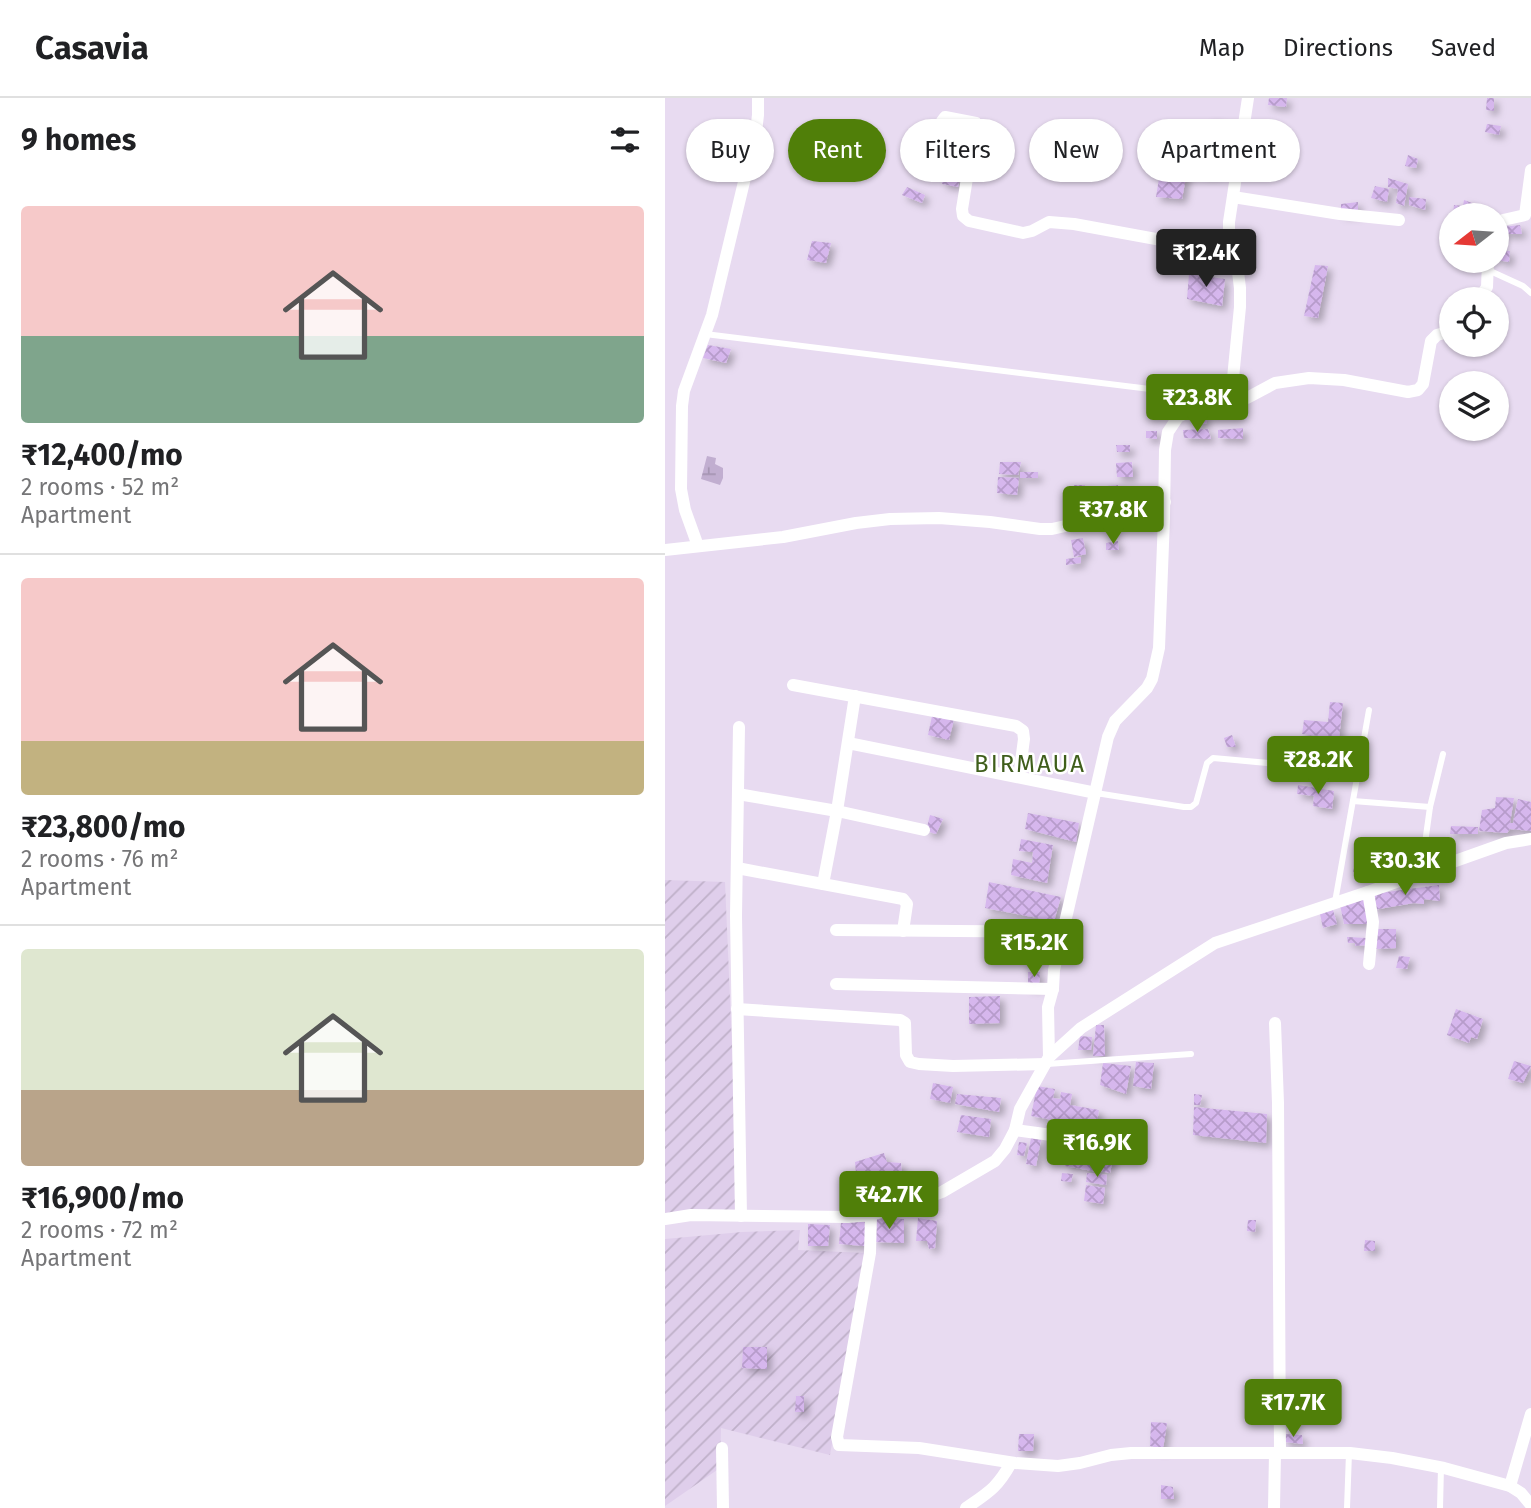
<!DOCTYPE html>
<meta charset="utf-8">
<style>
body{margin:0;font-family:"Fira Sans",sans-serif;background:#f2f2f2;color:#202124;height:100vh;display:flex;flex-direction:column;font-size:26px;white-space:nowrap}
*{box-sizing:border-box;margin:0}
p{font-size:23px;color:#757577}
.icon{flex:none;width:38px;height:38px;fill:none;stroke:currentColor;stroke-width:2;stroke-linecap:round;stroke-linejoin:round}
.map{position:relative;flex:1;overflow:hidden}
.sheet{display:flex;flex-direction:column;background:#fff;width:665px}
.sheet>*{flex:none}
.top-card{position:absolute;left:21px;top:21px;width:665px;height:63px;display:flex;gap:14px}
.needle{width:46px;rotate:253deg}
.controls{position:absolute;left:774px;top:105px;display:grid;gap:14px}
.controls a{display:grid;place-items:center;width:70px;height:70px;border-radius:50%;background:#fff;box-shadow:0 2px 5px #0004;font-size:35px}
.price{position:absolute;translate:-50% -60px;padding:0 16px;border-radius:7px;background:#507f09;color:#fff;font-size:23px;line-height:46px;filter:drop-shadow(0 2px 4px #0008)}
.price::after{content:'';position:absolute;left:50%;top:42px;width:21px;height:16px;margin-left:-10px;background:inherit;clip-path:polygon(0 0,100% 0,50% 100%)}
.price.selected{background:#222;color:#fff}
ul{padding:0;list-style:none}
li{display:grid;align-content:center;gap:14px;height:371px;padding:0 21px}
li+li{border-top:2px solid #e0e0e0}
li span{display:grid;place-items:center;height:217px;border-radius:7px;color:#555}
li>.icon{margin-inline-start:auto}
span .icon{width:126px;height:126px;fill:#fffc;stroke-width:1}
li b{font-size:30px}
h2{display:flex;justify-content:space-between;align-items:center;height:84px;padding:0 21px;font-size:30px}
.pill{padding:0 24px;border-radius:32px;background:#fff;box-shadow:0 2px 5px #0004;font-size:24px;line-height:63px}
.pill.selected{background:#507f09;color:#fff}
header{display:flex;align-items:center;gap:42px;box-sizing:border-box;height:98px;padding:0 35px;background:#fff;border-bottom:2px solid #e0e0e0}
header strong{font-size:33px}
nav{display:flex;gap:38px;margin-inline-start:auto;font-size:24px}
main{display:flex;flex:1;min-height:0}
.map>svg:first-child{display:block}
.industrial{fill:url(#industrial-furrows)}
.wetland{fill:url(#wetland-marsh)}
.building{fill:url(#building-cross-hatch);filter:url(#shadow)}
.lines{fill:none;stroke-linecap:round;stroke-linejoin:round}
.lane{stroke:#fff;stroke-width:6}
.street{stroke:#fff;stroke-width:12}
.labels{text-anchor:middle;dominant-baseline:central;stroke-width:5;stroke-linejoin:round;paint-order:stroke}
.quarter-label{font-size:24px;letter-spacing:2px;fill:#3f5e1b;stroke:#fff}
</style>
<header>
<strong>Casavia</strong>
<nav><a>Map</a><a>Directions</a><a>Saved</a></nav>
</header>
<main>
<section class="sheet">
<h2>9 homes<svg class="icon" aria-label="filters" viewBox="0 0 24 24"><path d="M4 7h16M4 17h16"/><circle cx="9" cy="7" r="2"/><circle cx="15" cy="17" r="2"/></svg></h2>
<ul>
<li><span style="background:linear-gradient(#f6c9c9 60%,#7fa58c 0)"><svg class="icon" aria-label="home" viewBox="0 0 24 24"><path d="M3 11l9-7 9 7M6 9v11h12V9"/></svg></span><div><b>₹12,400/mo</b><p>2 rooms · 52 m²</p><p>Apartment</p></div></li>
<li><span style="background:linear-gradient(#f6c9c9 75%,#c2b280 0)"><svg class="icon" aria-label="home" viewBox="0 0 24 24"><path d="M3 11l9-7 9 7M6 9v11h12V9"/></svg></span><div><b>₹23,800/mo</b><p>2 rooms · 76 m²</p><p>Apartment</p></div></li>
<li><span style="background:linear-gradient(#dfe7d0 65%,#b9a48a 0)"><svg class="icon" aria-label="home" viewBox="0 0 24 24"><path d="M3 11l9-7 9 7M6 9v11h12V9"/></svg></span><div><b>₹16,900/mo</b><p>2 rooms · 72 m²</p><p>Apartment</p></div></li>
</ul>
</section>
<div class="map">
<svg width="866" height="1410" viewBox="0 0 866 1410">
<defs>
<pattern id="industrial-furrows" width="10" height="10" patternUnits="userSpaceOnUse" patternTransform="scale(1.75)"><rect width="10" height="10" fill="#dfceeb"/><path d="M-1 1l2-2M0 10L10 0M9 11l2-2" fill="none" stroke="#bfb0c9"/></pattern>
<pattern id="wetland-marsh" width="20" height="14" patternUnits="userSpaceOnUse" patternTransform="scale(1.75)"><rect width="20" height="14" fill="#c1aed0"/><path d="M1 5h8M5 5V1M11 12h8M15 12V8" fill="none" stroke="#a595b2"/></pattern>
<pattern id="building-cross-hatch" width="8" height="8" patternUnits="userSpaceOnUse" patternTransform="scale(1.75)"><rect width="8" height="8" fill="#d6b7ed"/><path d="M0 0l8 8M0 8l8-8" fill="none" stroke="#b79ccb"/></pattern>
<filter id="shadow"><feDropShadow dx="4.5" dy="4.5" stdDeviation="3.5" flood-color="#0004"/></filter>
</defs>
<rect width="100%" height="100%" fill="#e8dbf1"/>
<!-- industrial -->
<g class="industrial">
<polygon points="0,782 60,784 74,1112 0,1117"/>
<polygon points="135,1132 133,1152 200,1155 165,1357 56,1330 55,1370 0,1408 0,1141 77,1134"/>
</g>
<!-- wetland -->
<polygon class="wetland" points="42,358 51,360 50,366 58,370 58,380 55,387 36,381"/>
<!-- building -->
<g class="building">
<polygon points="604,0 622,0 621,9 603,7"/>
<polygon points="822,0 829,0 829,13 821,12"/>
<polygon points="544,21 554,22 552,31 542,29"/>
<polygon points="822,26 836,28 834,37 820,34"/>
<polygon points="251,57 270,61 268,70 250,66"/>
<polygon points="743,57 753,61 751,70 740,68"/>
<polygon points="539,65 551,67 548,76 538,75"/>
<polygon points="496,68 522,73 517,101 491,99"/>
<polygon points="278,76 295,78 293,89 277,86"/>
<polygon points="723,80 743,86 739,108 731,105 733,91 723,89"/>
<polygon points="710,88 724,91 722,104 706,100"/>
<polygon points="242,89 260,97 257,105 237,97"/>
<polygon points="744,99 761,101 760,112 744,107"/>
<polygon points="799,102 807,105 807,117 788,116 789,107 798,108"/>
<polygon points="693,104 693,115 676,116 676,106"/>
<polygon points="855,127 857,136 837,136 837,129"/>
<polygon points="147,143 166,145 161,165 142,162"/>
<polygon points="832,152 845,153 844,164 832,162"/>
<polygon points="650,167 663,168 653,220 639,218"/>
<polygon points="524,176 560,181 557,208 522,201"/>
<polygon points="43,247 66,251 61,265 38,260"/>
<polygon points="507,294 509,306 497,306 496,296"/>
<polygon points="541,317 542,325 531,327 531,319"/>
<polygon points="578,330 578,341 553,340 553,332"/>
<polygon points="543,331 546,341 519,340 518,332"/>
<polygon points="481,333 492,333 492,341 481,340"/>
<polygon points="451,347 465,347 465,354 452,354"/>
<polygon points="335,364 356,364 353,377 334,376"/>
<polygon points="467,364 468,379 452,379 451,365"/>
<rect x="355" y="374" width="18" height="6"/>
<polygon points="333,379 354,380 352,397 332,395"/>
<polygon points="409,387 420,387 420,394 429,391 431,402 421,402 420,394 410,395"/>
<polygon points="453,387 455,402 442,400 442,388"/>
<polygon points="418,440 421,456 409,459 406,442"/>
<polygon points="453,443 454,452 441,452 441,445"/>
<polygon points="416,459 416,465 401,467 401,461"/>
<polygon points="665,604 678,605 674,640 637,636 639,622 663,624"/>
<polygon points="267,618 289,621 284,642 263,637"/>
<polygon points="567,637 571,649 562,649 559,640"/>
<polygon points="609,651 629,653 628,663 608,662"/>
<polygon points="633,687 669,693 667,711 648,708 649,698 632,696"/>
<polygon points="831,699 849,700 845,725 848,725 853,701 866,704 866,733 845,731 842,735 814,733 817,712 830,710"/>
<polygon points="363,715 414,725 411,744 360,731"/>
<polygon points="265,717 278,721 271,736 261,733"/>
<polygon points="786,728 813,729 813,736 785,736"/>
<polygon points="356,741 388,747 382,785 346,777 348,761 367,765 368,754 354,753"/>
<polygon points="695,741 708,744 702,778 688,774"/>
<polygon points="324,784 396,799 389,823 320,810"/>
<polygon points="774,787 775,803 759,801 759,806 749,805 708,812 707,796"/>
<polygon points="702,801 702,826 679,826 675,807"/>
<polygon points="668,812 672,826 658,830 655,816"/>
<polygon points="710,831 731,831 731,850 710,851"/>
<polygon points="682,839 702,840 702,847 690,848 690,845 683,845"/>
<polygon points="734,858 745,859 742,871 731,870"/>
<polygon points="363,874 375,874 374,889 363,889"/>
<polygon points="335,898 335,925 304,926 304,899"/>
<polygon points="791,911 818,921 812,941 806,939 804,945 782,937"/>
<polygon points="431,927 439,927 440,958 428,958"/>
<polygon points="415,938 427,939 426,952 413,952"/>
<polygon points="849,963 866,968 858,985 843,981"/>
<polygon points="471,964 489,965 486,991 468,988"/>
<polygon points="438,965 466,968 461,996 435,987"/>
<polygon points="268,985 288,989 285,1005 265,1001"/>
<polygon points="372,988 390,991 388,1000 395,1001 396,994 407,996 405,1007 434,1012 431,1030 366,1018"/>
<polygon points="292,996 336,1000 334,1014 290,1006"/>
<polygon points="529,996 537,997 535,1007 529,1007"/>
<polygon points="529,1009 602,1016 601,1045 528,1037"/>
<polygon points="296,1017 326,1021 324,1039 292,1034"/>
<polygon points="366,1040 376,1042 371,1068 361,1066"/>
<polygon points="441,1043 451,1045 445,1075 435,1073"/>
<polygon points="354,1044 362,1045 359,1058 352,1057"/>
<polygon points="404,1044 437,1049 433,1074 400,1068"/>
<polygon points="219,1055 222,1064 236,1065 239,1101 194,1108 190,1064"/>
<polygon points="397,1075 408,1076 406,1084 396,1083"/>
<polygon points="422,1075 442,1077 441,1087 421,1084"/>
<polygon points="421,1087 440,1090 438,1106 419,1103"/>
<polygon points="210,1120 239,1121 239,1145 209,1144"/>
<polygon points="253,1120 272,1123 270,1150 264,1151 262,1143 251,1143"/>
<polygon points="583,1122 591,1122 590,1134 582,1133"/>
<polygon points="176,1124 204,1124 200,1148 174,1146"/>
<polygon points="143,1126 165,1127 163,1148 143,1148"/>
<polygon points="700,1142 710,1143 710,1153 699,1153"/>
<polygon points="78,1249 102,1249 102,1271 77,1270"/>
<polygon points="131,1298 139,1298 139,1314 130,1314"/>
<polygon points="486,1324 502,1325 498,1351 485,1348"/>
<polygon points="354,1336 369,1336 368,1353 353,1353"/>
<polygon points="618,1336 637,1337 638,1346 619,1344"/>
<polygon points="496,1387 508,1389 509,1401 496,1401"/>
</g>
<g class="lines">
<!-- lane -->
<g class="lane">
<polyline points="823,172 858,188 866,195"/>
<polyline points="40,236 558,300"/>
<polyline points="431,695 519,709 526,709 531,705 542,665 548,660 625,667"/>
<polyline points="688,703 765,709"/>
<polyline points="756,774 765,709 778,656"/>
<polyline points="670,804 704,612"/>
<polyline points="382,966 526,956"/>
<polyline points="682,1410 684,1355"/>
<polyline points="775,1410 776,1369"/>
</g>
<!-- street -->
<g class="street">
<polyline points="273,37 277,23 280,19 311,25 297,111 298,118 304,123 358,135 367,133 384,124 409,126 567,155"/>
<polyline points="568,99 675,116 734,122"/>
<polyline points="831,126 838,122 860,117 866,72"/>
<polyline points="814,201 822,189 823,163"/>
<polyline points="560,300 582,300 610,285 644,280 679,282 743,294 753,292 758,286 766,243 772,237 786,233"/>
<polyline points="33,448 20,412 16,391 17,308 19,293 47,217 91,34 93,17 93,0"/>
<polyline points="0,452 118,439 191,425 225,421 274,420 325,424 375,431 387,431 409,426 450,412 500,404"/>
<polyline points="128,587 351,628 358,633 359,641 354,679"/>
<polyline points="74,629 71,818 76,1118"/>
<polyline points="183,645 431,695"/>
<polyline points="73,696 172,713 259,732"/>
<polyline points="72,770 238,801 242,806 238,833"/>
<polyline points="158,786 172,713 190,598"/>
<polyline points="703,794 708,824 704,866"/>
<polyline points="171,832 397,834"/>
<polyline points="171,886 388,891"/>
<polyline points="72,911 235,922 240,925 241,957 245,964 254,966 288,968 380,966"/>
<polyline points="610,925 613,1005 615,1355"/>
<polyline points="384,959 383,909 388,891 389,872 443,639 450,623 482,590 487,581 494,550 499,420 500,352 503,334 513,319 527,312 551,305 560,300 565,293 568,280 575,209 575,190 573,174 564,146 564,124 583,0"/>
<polyline points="350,1032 430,1043"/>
<polyline points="206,1117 205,1155 172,1339 174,1347 254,1350 350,1365 393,1368 415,1365 446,1357 466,1355 685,1355 727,1360 779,1370 845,1388 856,1395 866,1407"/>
<polyline points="0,1121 26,1117 183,1119 206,1117 249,1105 277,1094 330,1063 340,1051 350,1032 355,1011 384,959 416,930 550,845 703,794 841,745 866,741"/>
<polyline points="57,1350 58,1410"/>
<polyline points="845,1388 866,1316"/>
<path d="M301,1410C324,1394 332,1390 346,1365"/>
<polyline points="609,1410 610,1355"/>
</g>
</g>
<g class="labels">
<!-- quarter labels -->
<g class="quarter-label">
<text x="365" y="666">BIRMAUA</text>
</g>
</g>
</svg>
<div class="controls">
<a><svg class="needle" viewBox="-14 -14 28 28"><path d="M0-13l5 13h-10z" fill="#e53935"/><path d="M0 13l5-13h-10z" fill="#757577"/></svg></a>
<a><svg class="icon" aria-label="locate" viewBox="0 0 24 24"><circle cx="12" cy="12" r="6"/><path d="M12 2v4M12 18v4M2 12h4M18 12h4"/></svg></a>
<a><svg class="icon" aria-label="layers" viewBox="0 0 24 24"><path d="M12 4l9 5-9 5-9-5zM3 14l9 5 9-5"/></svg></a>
</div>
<b class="price selected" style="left:541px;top:191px">₹12.4K</b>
<b class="price" style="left:532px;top:336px">₹23.8K</b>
<b class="price" style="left:448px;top:448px">₹37.8K</b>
<b class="price" style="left:653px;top:698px">₹28.2K</b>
<b class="price" style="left:740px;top:799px">₹30.3K</b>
<b class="price" style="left:369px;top:881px">₹15.2K</b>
<b class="price" style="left:432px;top:1081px">₹16.9K</b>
<b class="price" style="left:224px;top:1133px">₹42.7K</b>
<b class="price" style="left:628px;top:1341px">₹17.7K</b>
<div class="top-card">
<a class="pill">Buy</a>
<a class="pill selected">Rent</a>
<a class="pill">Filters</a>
<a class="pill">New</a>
<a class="pill">Apartment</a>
</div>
</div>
</main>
